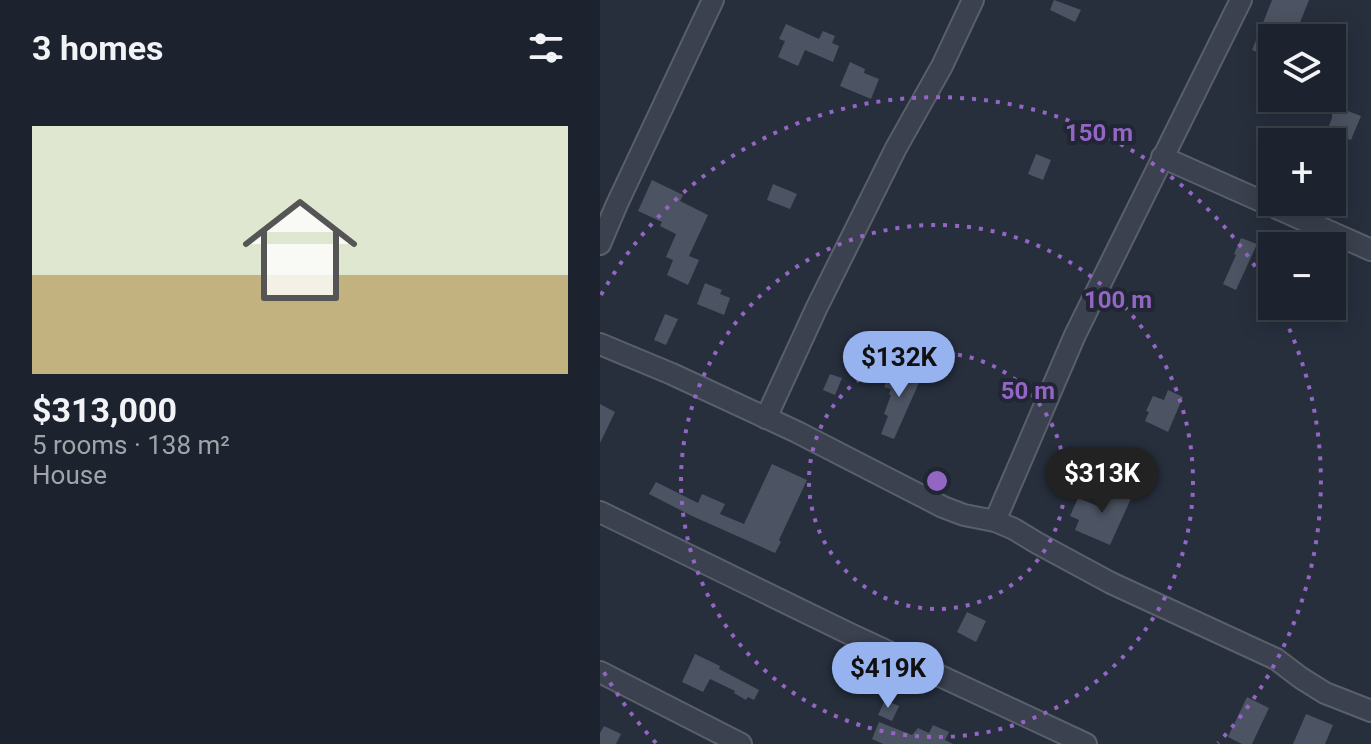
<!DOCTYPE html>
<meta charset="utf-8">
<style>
body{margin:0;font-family:Roboto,sans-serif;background:#252b36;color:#f1f3f6;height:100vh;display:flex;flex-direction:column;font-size:30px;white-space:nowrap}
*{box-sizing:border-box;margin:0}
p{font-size:26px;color:#a0a4aa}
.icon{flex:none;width:44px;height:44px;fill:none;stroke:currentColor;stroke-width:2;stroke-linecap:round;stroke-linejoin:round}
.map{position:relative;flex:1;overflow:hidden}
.panel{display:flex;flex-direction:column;background:#1d232e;width:600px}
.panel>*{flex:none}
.fabs{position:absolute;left:658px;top:24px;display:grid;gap:16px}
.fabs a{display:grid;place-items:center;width:88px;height:88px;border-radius:0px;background:#1d232e;box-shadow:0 4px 20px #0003,0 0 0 2px #3b404a;font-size:40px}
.price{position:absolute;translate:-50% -68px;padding:0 18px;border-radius:28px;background:#96b2ef;color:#111;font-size:26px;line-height:52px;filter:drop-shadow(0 2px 4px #0008)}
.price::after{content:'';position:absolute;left:50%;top:48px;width:24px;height:18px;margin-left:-12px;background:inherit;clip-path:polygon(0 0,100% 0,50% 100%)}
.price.on{background:#222;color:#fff}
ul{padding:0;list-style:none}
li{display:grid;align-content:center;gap:16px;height:424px;padding:0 32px}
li+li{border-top:2px solid #3b404a}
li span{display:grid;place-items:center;height:248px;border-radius:0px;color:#555}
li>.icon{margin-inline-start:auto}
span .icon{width:144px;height:144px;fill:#fffc;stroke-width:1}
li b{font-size:34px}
h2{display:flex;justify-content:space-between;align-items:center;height:96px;padding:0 32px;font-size:34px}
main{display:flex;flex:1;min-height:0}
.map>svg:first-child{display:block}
.building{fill:#4c5463}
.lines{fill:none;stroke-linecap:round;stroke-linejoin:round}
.minor-casing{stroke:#595f6b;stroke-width:24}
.minor{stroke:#3b414e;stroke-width:20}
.ring{fill:none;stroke:#9366c3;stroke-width:4;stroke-dasharray:4 8}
.centre{fill:#9366c3;stroke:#202633;stroke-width:4}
.ring-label{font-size:24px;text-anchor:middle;font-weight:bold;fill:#9366c3;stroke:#202633;stroke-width:8;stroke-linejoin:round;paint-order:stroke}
</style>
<main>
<section class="panel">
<h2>3 homes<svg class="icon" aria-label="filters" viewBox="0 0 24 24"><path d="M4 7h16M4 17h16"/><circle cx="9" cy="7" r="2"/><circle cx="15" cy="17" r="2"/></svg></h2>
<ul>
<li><span style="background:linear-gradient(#dfe7d0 60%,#c2b280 0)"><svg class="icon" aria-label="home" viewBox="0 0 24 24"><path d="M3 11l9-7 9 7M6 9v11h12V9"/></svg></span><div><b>$313,000</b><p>5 rooms · 138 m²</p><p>House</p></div></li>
</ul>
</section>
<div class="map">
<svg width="771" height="744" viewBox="0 0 771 744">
<rect width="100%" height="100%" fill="#272f3d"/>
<!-- building -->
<g class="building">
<polygon points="454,0 481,10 475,22 450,10"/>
<polygon points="672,0 709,0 694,38 672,38 672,43 667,56 652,50"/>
<polygon points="186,24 219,39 223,31 235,36 232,43 239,46 233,62 205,50 198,66 178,57 185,41 179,39"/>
<polygon points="250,62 265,69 264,73 279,79 271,99 240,86"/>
<polygon points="732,105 761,116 751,140 727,131 732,118"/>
<polygon points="436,154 451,160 443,180 428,174"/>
<polygon points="52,180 83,195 80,201 108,215 89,256 99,260 88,285 67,275 73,260 66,257 76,234 60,226 62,222 38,211"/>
<polygon points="173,184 197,194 190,209 167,200"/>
<polygon points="641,238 657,244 636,290 623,284 636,255 634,254"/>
<polygon points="105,283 122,290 120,294 130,298 124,315 97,304"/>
<polygon points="65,314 78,319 66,345 54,340"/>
<polygon points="341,347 356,353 351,368 335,363"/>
<polygon points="301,366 322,376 294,439 281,434 288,416 284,414 291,395 289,394 291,389 284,387 290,375 296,377"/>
<polygon points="230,374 242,378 235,395 223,390"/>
<polygon points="568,390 583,397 568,432 545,421 549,412 546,411 553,396 564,400"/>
<polygon points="0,404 15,412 0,443"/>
<polygon points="172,464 207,480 179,540 181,542 175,553 92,516 49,494 56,482 98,503 102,494 125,504 120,514 144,524"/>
<polygon points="511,483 533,494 510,545 475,530 479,520 470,516 478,498 500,507"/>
<polygon points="367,612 386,621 376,642 357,632"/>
<polygon points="95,654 120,666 119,669 159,690 154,700 148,697 146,700 134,693 135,691 110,679 103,692 82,682"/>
<polygon points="647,697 669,708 652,744 642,744 628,737"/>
<polygon points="285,700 299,706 292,721 278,715"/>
<polygon points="706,714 733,725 725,744 693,744"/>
<polygon points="279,722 312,735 318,728 329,733 333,725 349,732 345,740 353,744 283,744 272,739"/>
<polygon points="4,726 21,734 16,744 0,744 0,733"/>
</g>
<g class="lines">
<!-- minor casing -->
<g class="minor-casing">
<g id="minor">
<polyline points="562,157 771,250"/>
<polyline points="0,244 17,204 113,0"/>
<polyline points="0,344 72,374 197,432 343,507 364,515 395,521 414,529 437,543 511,583 676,659 701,678 725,693 771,711"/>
<polyline points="166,418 216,309 296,148 342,66 373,0"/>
<polyline points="0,512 248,633 486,744"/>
<polyline points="395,521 475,335 641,0"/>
<polyline points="0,672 141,744"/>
</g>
</g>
<!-- minor -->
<use href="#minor" class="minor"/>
</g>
<!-- distance rings -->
<g class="ring">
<circle cx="337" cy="481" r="128"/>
<circle cx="337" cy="481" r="256"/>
<path d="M56 743A384 384 0 0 1 1 667M1 295A384 384 0 0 1 671 292M679 307A384 384 0 0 1 618 743"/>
</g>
<circle cx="337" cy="481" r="12" class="centre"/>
<g class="ring-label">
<text x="499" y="141">150 m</text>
<text x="518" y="308">100 m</text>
<text x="428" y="399">50 m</text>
</g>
</svg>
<div class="fabs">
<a><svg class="icon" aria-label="layers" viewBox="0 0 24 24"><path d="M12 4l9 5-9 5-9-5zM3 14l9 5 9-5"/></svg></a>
<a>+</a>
<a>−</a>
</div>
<b class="price" style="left:299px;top:399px">$132K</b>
<b class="price on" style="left:502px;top:515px">$313K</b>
<b class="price" style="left:288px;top:710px">$419K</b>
</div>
</main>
